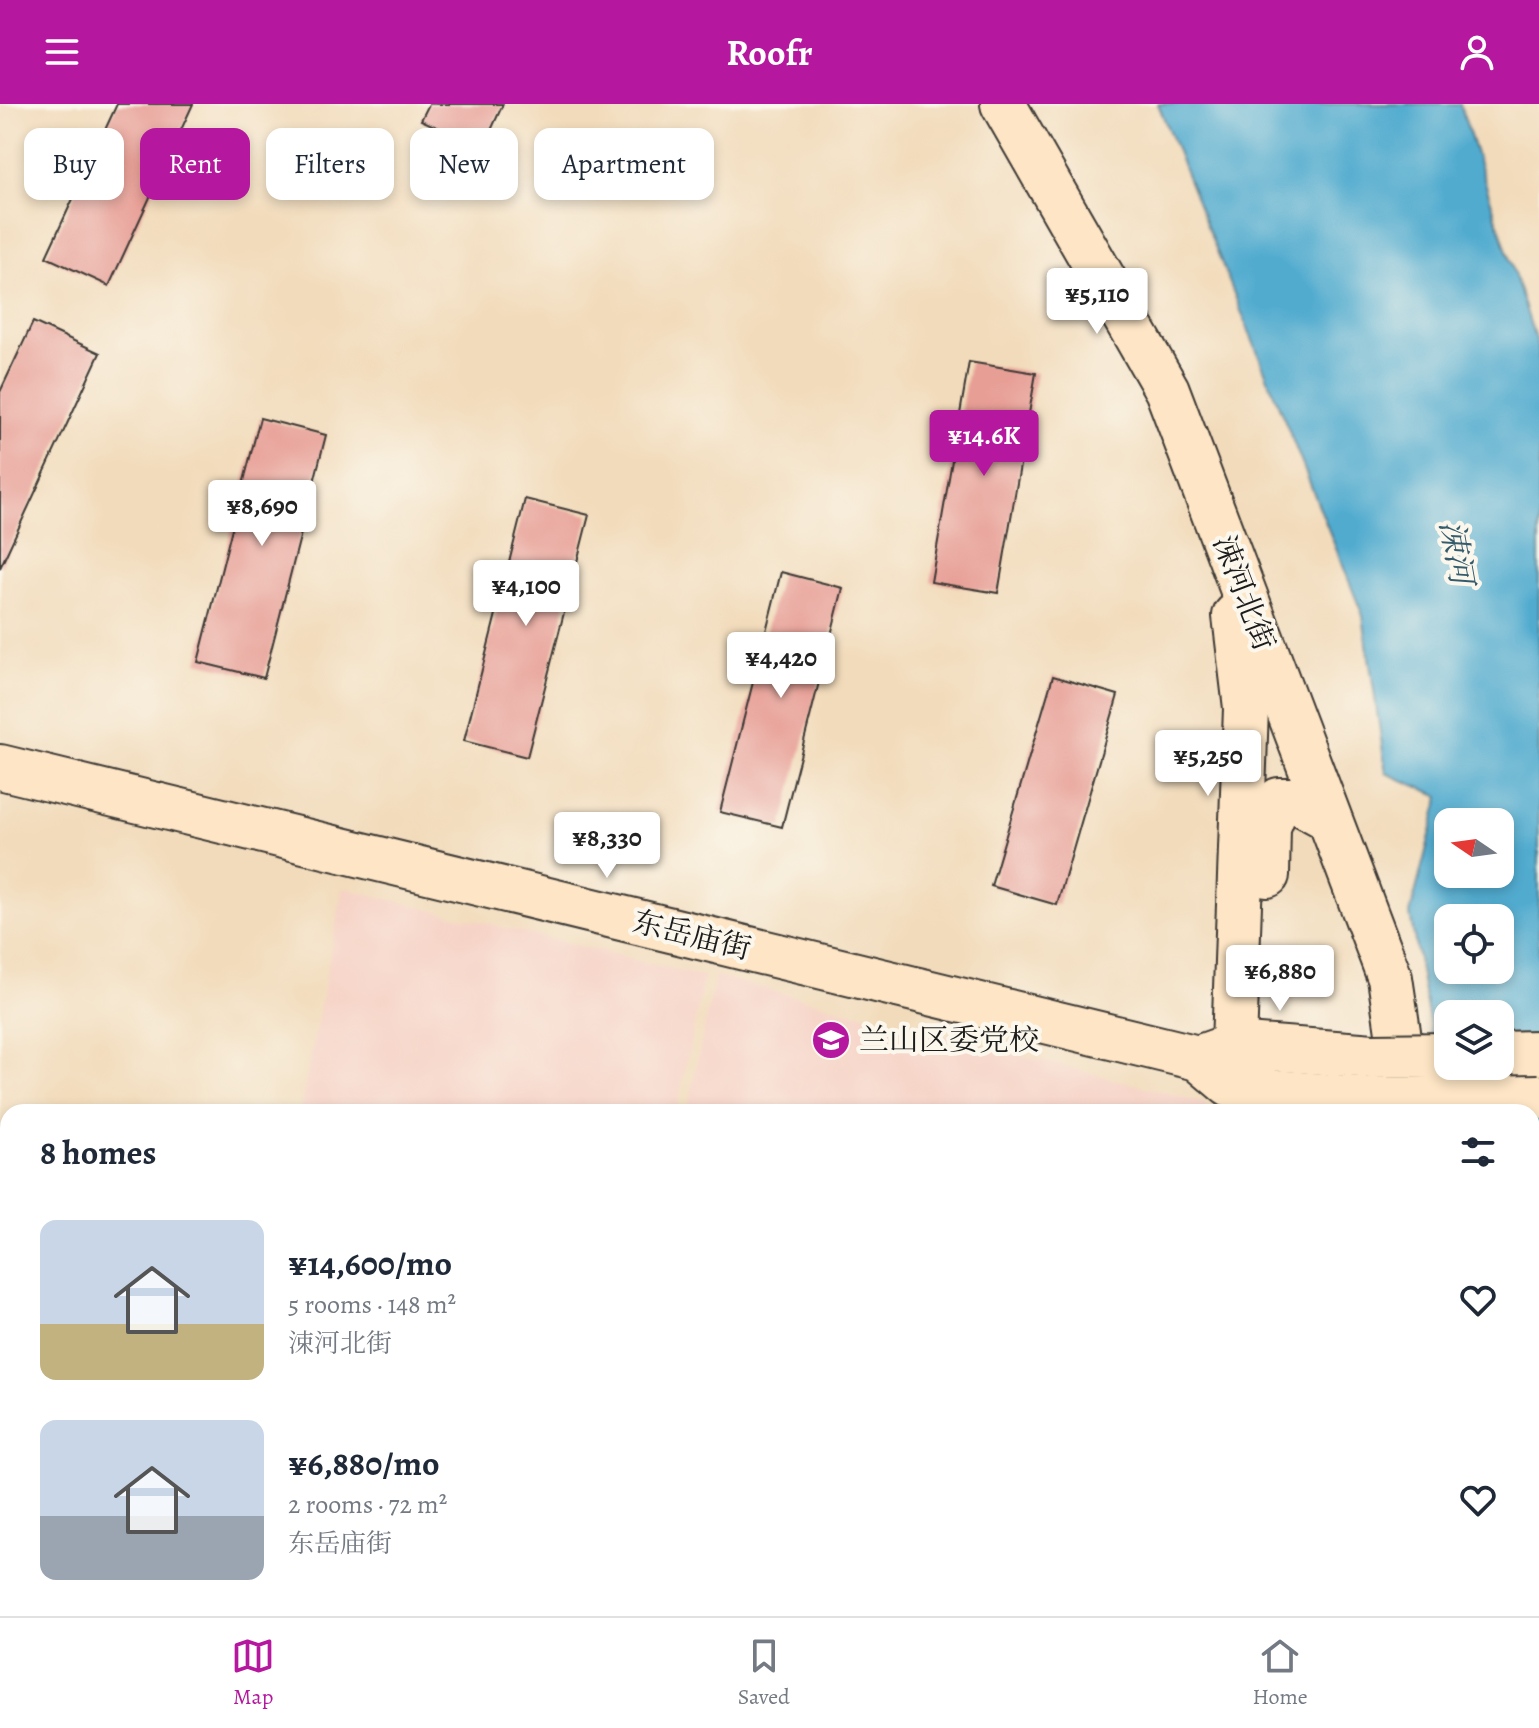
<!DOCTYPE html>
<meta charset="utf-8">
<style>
body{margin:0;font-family:Alegreya,"Noto Serif SC",serif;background:#f2f2f3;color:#1f2937;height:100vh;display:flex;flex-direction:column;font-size:30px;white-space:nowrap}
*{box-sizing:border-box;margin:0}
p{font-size:26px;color:#747a83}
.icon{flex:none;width:44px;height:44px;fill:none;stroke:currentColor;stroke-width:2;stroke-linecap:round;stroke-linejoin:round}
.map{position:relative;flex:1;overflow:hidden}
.side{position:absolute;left:0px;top:1000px;width:1540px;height:512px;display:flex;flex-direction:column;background:#fff;border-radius:24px 24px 0 0;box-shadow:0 4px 12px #0003}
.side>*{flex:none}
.hud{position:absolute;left:24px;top:24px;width:800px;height:72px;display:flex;gap:16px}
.needle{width:52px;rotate:283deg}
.tools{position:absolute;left:1434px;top:704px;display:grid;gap:16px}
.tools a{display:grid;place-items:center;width:80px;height:80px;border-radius:16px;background:#fff;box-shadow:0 4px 12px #0003;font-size:40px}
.price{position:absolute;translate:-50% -68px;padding:0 18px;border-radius:8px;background:#fff;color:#222;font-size:26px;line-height:52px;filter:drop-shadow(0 2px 4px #0008)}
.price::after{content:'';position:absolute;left:50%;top:48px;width:24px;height:18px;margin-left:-12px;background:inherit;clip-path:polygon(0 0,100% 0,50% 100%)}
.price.on{background:#b5179e;color:#fff}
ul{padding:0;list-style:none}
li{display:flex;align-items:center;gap:24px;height:200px;padding:0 40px}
li span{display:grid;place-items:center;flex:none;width:224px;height:160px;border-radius:16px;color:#555}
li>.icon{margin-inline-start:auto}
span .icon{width:96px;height:96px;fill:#fffc;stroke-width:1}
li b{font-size:34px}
h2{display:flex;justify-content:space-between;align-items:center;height:96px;padding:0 40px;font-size:34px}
.pill{padding:0 28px;border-radius:16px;background:#fff;box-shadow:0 4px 12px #0003;font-size:28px;line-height:72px}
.pill.on{background:#b5179e;color:#fff}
header{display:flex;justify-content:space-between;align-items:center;height:104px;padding:0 40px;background:#b5179e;color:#fff;font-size:36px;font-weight:700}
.tab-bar{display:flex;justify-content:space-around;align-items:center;height:112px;border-top:2px solid #e0e1e3;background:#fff;font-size:22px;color:#747a83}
.tab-bar a{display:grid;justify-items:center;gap:4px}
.tab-bar .on{color:#b5179e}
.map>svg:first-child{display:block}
.built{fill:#f6d1c5}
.green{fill:#9fd485;stroke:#5e7850;stroke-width:2}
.water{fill:#51abcf;stroke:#366476;stroke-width:2;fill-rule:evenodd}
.building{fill:#e79e95}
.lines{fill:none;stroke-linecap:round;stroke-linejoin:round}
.street-casing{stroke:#3c3934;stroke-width:36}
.secondary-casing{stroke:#3c3934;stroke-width:48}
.street{stroke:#fff;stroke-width:32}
.secondary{stroke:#fde5c5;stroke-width:44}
.secondary-bridge-casing{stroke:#3c3934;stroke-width:48;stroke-linecap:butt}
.secondary-bridge{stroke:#fde5c5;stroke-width:44}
.labels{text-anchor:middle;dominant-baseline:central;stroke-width:8;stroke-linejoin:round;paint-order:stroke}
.street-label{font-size:30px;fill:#1c1c1c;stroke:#fbf7ec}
.poi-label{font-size:30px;fill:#1c1c1c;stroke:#fbf7ec;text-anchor:start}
.water-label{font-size:32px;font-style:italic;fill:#345c6d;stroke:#fbf7ec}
</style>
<header><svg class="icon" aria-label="menu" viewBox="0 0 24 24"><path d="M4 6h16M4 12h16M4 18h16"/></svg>Roofr<svg class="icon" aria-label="person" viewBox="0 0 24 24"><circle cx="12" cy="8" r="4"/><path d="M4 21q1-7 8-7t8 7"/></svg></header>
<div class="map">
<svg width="1539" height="1512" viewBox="0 0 1539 1512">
<rect width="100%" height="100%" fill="#fbf7ec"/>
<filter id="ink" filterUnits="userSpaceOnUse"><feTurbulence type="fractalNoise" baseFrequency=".0125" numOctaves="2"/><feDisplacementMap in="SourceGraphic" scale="16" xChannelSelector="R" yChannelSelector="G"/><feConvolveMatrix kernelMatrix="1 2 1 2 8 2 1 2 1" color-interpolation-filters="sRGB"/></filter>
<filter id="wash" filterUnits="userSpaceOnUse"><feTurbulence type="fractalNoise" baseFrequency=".006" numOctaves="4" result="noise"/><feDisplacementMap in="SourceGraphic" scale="32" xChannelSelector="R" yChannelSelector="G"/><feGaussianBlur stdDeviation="1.8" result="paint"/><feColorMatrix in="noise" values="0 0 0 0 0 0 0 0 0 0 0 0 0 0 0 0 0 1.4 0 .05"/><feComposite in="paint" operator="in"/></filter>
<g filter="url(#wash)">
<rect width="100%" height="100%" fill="#f2dbbb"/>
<!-- built -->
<g class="built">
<polygon points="343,784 704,873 676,1008 300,1008"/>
<polygon points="715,872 1206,999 1205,1008 687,1008"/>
<polygon points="217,1504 352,1504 412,1512 199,1512"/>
<polygon points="845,1504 1138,1504 1137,1512 890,1512"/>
</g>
<!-- green -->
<polygon class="green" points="1184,1504 1385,1504 1384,1512 1183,1512"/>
<!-- water -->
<path class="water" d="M1158,0H1460L1539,247V1512H1466L1467,1504H1532V1008H1445L1410,810L1440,692L1386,669L1363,512ZM1448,718H1500V770H1448ZM1448,814H1500V866H1448ZM1448,910H1500V962H1448Z"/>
<g id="blocks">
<!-- building -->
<g class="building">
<polygon points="117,0 193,0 109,182 46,153"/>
<polygon points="429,0 503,0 483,44 421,16"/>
<polygon points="33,218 100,249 0,464 0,288"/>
<polygon points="969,258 1036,269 998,489 931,478"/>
<polygon points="260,314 326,331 264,574 198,558"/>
<polygon points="525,395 589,411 527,653 464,637"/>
<polygon points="781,468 843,484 782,723 720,708"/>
<polygon points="1053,572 1118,591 1057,801 991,782"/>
</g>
</g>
</g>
<g filter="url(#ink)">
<use href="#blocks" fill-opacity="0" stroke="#3c3934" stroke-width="2"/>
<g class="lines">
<!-- street casing -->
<g class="street-casing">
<g id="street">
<polyline points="842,1504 884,1512"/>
<polyline points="1157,1512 1158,1504"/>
</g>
</g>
<!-- secondary casing -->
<g class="secondary-casing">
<g id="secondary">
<polyline points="1003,0 1167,286 1390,874 1407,988"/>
<polyline points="0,663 1198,954 1230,981 1273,988 1374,996"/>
<polyline points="1267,771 1268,723 1279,696 1295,696 1328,714"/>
<polyline points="1234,941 1246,604 1235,512"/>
<polyline points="1500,950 1539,949"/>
<polyline points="1206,951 1234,941 1373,952"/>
<polyline points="1419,1512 1420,1504"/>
</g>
</g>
<!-- street -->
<use href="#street" class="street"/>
<!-- secondary -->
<use href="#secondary" class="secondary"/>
<!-- secondary-bridge casing -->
<g class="secondary-bridge-casing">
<g id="secondary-bridge">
<polyline points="1373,952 1448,951"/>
<polyline points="1374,996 1539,993"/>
</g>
</g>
<!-- secondary-bridge -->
<use href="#secondary-bridge" class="secondary-bridge"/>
</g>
</g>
<!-- icons -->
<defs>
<g id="school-disc" transform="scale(2)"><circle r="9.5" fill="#b5179e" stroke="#fbf7ec"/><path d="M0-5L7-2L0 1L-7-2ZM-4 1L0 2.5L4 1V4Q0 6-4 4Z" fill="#fff"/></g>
</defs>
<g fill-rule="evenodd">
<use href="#school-disc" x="831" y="936"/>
</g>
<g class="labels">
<!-- street labels -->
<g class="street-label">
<text transform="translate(1244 489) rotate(69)">涑河北街</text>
<text transform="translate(692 831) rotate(14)">东岳庙街</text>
</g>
<!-- poi labels -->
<g class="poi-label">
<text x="859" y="936">兰山区委党校</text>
</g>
<!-- water labels -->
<g class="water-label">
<text transform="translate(1457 448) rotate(80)">涑河</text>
</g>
</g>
</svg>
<div class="tools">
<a><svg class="needle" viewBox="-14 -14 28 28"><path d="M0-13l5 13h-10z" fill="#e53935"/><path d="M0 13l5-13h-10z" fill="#747a83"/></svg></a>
<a><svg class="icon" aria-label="locate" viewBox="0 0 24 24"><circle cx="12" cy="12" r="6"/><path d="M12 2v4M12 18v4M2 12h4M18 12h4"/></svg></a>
<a><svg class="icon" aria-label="layers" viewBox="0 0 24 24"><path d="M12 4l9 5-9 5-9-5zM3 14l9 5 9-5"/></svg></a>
</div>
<b class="price" style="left:1097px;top:232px">¥5,110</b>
<b class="price on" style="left:984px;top:374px">¥14.6K</b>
<b class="price" style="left:262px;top:444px">¥8,690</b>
<b class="price" style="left:526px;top:524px">¥4,100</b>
<b class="price" style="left:781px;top:596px">¥4,420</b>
<b class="price" style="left:1208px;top:694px">¥5,250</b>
<b class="price" style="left:607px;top:776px">¥8,330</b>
<b class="price" style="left:1280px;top:909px">¥6,880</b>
<div class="hud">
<a class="pill">Buy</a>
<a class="pill on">Rent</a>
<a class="pill">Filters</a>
<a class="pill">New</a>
<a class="pill">Apartment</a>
</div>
<section class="side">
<h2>8 homes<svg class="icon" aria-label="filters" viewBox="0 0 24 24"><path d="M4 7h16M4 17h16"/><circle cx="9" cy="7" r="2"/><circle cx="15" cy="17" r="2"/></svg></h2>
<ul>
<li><span style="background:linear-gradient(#c9d6e8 65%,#c2b280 0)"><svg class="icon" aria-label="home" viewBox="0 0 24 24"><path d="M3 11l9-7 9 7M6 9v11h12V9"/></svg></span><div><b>¥14,600/mo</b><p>5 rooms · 148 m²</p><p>涑河北街</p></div><svg class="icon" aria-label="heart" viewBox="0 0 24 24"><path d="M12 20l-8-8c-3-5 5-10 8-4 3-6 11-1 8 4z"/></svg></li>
<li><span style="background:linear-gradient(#c9d6e8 60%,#9aa5b1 0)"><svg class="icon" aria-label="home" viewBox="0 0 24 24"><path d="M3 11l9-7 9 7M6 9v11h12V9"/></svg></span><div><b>¥6,880/mo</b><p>2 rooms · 72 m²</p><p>东岳庙街</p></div><svg class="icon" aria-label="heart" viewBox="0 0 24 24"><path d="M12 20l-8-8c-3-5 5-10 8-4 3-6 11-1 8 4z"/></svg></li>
</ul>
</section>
</div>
<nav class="tab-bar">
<a class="on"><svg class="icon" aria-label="map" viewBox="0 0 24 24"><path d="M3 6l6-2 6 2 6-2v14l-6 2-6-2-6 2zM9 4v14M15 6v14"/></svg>Map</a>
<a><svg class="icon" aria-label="saved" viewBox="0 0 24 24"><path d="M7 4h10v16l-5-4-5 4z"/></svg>Saved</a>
<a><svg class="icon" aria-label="home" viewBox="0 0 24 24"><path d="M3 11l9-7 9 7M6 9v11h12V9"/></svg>Home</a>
</nav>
